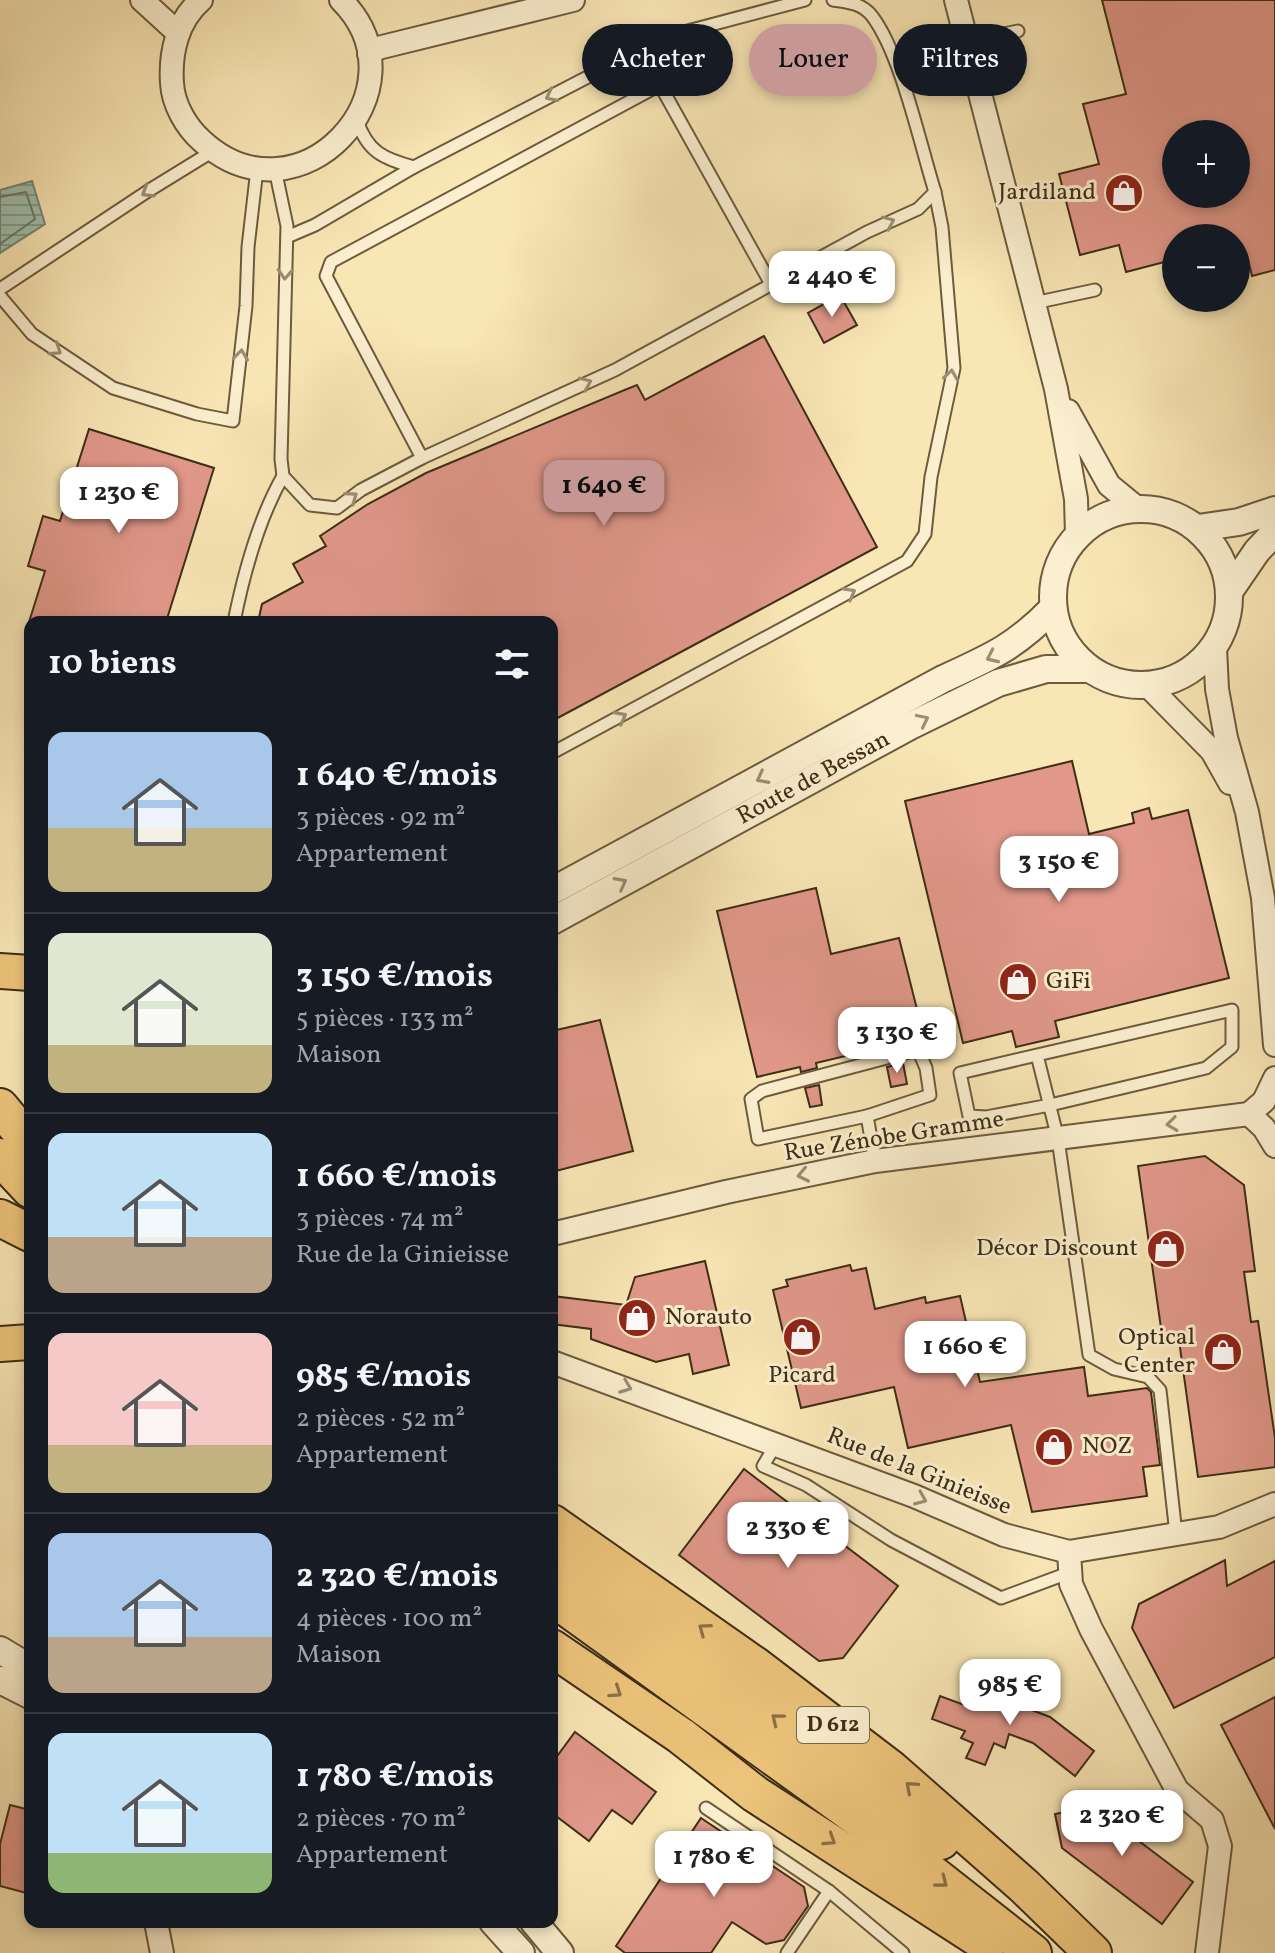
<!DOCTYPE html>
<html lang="fr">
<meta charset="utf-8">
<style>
body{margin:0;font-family:Vollkorn,serif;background:#242831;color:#f1f3f6;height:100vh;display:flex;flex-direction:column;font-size:30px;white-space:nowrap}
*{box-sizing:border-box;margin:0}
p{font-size:26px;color:#9ea1a6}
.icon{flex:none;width:44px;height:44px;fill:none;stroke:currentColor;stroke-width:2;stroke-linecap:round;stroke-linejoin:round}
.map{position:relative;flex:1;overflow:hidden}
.side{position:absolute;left:24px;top:616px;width:534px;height:1312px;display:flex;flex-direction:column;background:#171b24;border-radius:16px;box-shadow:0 4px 12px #0003}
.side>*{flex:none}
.top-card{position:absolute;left:582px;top:24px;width:572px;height:72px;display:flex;gap:16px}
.tools{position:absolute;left:1162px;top:120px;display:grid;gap:16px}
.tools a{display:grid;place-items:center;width:88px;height:88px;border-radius:50%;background:#171b24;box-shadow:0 4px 12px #0003;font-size:40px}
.price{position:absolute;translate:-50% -68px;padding:0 18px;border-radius:16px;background:#fff;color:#222;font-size:26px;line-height:52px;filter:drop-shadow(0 2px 4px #0008)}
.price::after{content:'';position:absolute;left:50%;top:48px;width:24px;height:18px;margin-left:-12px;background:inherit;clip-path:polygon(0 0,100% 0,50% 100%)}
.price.active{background:#c59692;color:#111}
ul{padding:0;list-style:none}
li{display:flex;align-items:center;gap:24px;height:200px;padding:0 24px}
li+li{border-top:2px solid #363941}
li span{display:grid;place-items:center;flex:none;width:224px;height:160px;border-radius:16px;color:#555}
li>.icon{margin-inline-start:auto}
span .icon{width:96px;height:96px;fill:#fffc;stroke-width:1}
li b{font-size:34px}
h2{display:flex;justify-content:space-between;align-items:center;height:96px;padding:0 24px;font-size:34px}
.chip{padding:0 28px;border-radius:36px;background:#171b24;box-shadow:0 4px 12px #0003;font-size:28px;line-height:72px}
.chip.active{background:#c59692;color:#111}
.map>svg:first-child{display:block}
.water{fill:url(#water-rules);stroke:#788572;stroke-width:2}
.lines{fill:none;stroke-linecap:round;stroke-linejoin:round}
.shore{stroke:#6e7662;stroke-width:2}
.building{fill:#e1988a;stroke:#3e2d16;stroke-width:2;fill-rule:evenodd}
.service-casing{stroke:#6d5b3e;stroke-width:15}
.minor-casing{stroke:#6d5b3e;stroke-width:26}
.tertiary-casing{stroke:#6d5b3e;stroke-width:30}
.primary-casing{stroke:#3e2d16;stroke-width:38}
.trunk-casing{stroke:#3e2d16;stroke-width:40}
.service{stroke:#fbefcf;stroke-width:11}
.minor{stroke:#fbefcf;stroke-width:22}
.tertiary{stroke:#fbefcf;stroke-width:26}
.primary{stroke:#ecc37a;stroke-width:34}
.trunk{stroke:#ecc37a;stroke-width:36}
.oneway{stroke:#9c8e72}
.oneway2{stroke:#8c7043}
.labels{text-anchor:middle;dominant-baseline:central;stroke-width:6;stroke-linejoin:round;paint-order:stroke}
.shield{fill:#fbefcf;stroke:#77674e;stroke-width:2}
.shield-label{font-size:22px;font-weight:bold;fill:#3e2d16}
.poi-label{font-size:24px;fill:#3e2d16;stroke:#fbefcf;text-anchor:end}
.street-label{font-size:24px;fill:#3e2d16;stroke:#fbefcf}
</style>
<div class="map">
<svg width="1275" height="1953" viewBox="0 0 1275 1953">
<defs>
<pattern id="water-rules" width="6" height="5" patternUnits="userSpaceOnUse" patternTransform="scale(2)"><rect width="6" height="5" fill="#9ebfaf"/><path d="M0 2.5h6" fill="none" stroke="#829c8d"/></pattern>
</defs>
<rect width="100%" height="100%" fill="#f9e6b5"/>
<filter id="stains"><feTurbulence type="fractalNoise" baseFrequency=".0025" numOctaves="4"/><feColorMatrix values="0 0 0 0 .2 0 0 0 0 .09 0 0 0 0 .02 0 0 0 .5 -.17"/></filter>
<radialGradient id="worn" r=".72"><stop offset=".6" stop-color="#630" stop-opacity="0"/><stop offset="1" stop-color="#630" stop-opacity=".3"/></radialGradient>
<!-- water -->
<polygon class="water" points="32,181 45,224 0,253 0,190"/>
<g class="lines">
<!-- shore -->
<polyline class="shore" points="0,197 26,192 35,219 0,244"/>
</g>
<!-- building -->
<g class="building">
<path d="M1102,0H1275V270L1252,276L1247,255L1236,258V238H1176V259L1126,272L1119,245L1080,255L1059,174L1099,164L1083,104L1126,94ZM1176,134H1236V194H1176Z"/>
<polygon points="840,295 857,325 824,343 808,313"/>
<polygon points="764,336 877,547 552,721 552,622 258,622 262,604 303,582 293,564 326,546 320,536 368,504 426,473 627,389 637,385 645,400"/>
<polygon points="89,429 214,468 166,622 29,622 45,571 28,566 43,516 60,521"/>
<polygon points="1072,761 1089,834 1134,823 1132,813 1149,808 1152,819 1188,810 1229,978 1055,1021 1059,1037 1016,1047 1012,1031 963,1043 905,801"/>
<polygon points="816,888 831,954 899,938 924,1037 883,1050 883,1047 816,1063 817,1068 801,1072 800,1067 757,1077 717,911"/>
<polygon points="600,1020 633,1151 552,1172 552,1031"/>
<polygon points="903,1063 907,1084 891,1087 887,1067"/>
<polygon points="819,1085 822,1105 810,1107 805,1088"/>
<polygon points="1205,1156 1244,1185 1255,1271 1244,1272 1251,1322 1258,1321 1275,1438 1275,1467 1198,1477 1178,1333 1162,1335 1138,1166"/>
<polygon points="705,1261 729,1365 693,1374 689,1354 656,1362 591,1339 591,1329 552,1324 552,1296 626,1305 635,1277"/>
<polygon points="850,1265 852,1271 866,1268 875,1309 925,1297 926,1303 960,1296 980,1382 1084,1367 1088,1396 1147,1388 1151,1392 1160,1465 1143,1467 1147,1496 1032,1512 1011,1425 908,1448 894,1387 801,1408 773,1290 788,1286 786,1280"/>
<polygon points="744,1469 898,1586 843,1658 819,1661 679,1555"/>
<polygon points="1225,1560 1227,1586 1275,1561 1275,1657 1174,1708 1132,1628 1139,1604"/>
<polygon points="977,1681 1023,1699 1021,1706 1050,1717 1094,1751 1075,1776 1033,1743 1009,1734 1005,1748 994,1743 985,1765 966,1758 973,1743 961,1738 965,1731 932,1719 940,1696 967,1706"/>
<polygon points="1275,1697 1275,1829 1221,1725"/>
<polygon points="575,1732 656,1792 632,1824 612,1810 589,1841 552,1813 552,1763"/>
<polygon points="1124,1800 1131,1835 1193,1882 1162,1924 1062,1848 1055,1814"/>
<polygon points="10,1805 30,1810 30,1894 0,1886 0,1844"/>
<polygon points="701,1818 804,1887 808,1906 784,1940 766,1944 732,1922 711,1953 625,1953 616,1946"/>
</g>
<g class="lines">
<!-- service casing -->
<g class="service-casing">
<g id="service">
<polyline points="967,42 1018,31"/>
<polyline points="660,85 771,284"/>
<path d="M357,120C367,152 384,159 414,167L665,37L805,0"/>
<path d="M275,169L287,226L281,459L283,476L310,505L337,508L361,490L422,458L615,370L867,232L918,209L935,192C920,144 901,54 872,16C862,3 847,2 833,0"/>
<polyline points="287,237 315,225 414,167"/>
<polyline points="0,289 148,191 213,151"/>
<polyline points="0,296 32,334 113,388 197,414 233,421 246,306 248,247 257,169"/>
<polyline points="1034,303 1095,290"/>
<path d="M422,458L326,276L331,262L660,85L666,74C662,60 659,54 646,47"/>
<path d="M234,622C244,572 258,520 283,476"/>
<polyline points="552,753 907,561 925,534 931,477 954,368 942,227 935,192"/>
<polygon points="913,1051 920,1054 926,1068 930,1095 867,1116 758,1139 751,1099 762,1091"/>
<polyline points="1037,1055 960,1073 969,1116 986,1117 1050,1105 1206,1068 1232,1047 1232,1010 1037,1055 1058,1139 1089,1355 1114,1369 1148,1377 1160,1390 1176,1534"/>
<polyline points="867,1116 875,1161"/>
<polyline points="776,1444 763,1466 806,1485 891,1540 1001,1598 1071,1572"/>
<polyline points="706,1808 829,1891 903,1953"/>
<polyline points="787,1953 829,1891"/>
</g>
</g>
<!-- minor casing -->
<g class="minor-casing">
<g id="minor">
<polyline points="142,0 178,33"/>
<path d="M201,0C177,21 170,53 172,83C173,104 186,127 202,141C299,230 430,89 341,0"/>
<polyline points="956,0 1056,389 1076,499 1077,535"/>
<polyline points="369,54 378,48 573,0"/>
<polyline points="1068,411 1109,485 1137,508"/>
<polyline points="1215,648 1217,689 1226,738 1247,812 1263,898 1275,1045"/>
<polyline points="1148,686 1212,751 1230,783"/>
<polyline points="1249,1114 1264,1101 1275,1078"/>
<polyline points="1249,1114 1264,1128 1275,1146"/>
<polyline points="552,1234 726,1192 875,1161 1249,1114"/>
<polyline points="552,1362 914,1496 1004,1535 1069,1552 1219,1527 1275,1504"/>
<polyline points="1069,1552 1071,1584 1091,1629 1177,1790 1212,1820 1220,1846 1207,1953"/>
<polyline points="156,1922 162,1953"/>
</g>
</g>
<!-- tertiary casing -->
<g class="tertiary-casing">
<g id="tertiary">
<circle cx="1141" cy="597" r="88"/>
<polyline points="1198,528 1239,522 1275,510"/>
<polyline points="1231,589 1257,551 1275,532"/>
<path d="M552,891L943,679C991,657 1015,647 1052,609"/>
<path id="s1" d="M552,921L910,726L998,683L1046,669H1088"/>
<polyline points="0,1650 30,1668"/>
<polyline points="0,1680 30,1695"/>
<polyline points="493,1922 521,1953"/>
<polyline points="534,1922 560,1953"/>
</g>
</g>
<!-- primary casing -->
<g class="primary-casing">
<g id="primary">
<polyline points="0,971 30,973"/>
<polyline points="0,1344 30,1342"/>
</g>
</g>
<!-- trunk casing -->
<g class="trunk-casing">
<g id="trunk">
<polyline points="0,1107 30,1143"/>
<polyline points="0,1157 30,1189"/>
<polyline points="0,1218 30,1233"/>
<polyline points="552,1523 756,1666 891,1769 1024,1886 1093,1953"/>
<polyline points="552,1561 745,1693 818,1752 941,1841"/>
<polyline points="552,1597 898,1847 1033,1953"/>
<polyline points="552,1648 681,1736 755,1794 987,1944"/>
</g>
</g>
<!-- service -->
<use href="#service" class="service"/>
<!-- minor -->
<use href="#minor" class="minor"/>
<!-- tertiary -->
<use href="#tertiary" class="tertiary"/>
<!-- primary -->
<use href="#primary" class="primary"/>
<!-- trunk -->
<use href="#trunk" class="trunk"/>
</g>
<!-- one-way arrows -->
<defs><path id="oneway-chevron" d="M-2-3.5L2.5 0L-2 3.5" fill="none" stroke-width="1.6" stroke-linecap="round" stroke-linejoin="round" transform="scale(2)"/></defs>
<g class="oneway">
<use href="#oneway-chevron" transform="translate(551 96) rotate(153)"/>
<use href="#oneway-chevron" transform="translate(147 192) rotate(148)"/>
<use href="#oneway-chevron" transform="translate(889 222) rotate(-24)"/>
<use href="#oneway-chevron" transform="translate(285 274) rotate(93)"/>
<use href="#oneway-chevron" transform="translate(56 350) rotate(34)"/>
<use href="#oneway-chevron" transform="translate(241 355) rotate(-83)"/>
<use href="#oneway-chevron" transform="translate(951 375) rotate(-82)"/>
<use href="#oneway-chevron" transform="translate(586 383) rotate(-24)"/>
<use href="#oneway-chevron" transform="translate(352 497) rotate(-36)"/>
<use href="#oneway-chevron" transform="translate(850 593) rotate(-29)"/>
<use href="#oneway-chevron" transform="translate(992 657) rotate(155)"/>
<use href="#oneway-chevron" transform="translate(621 717) rotate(-28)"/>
<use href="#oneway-chevron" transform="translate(923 720) rotate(-26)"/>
<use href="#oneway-chevron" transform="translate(762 778) rotate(152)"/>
<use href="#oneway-chevron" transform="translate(621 883) rotate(-28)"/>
<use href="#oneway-chevron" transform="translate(1172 1124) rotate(173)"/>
<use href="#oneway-chevron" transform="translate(803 1175) rotate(168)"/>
<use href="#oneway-chevron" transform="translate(626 1387) rotate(21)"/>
<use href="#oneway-chevron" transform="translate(921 1499) rotate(23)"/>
</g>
<g class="oneway2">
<use href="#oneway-chevron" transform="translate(704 1629) rotate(-144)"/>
<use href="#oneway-chevron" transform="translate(616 1692) rotate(34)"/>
<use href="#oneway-chevron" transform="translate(777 1719) rotate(-141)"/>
<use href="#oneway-chevron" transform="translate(911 1787) rotate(-139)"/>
<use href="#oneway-chevron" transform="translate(830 1840) rotate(33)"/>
<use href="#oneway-chevron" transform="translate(942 1882) rotate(38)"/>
</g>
<!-- icons -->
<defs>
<g id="shop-disc" transform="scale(2)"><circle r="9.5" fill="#8f2418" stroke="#fbefcf"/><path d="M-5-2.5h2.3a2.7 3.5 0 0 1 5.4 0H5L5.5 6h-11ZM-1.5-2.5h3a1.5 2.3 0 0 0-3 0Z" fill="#fff"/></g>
</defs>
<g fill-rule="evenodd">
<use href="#shop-disc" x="1124" y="193"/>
<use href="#shop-disc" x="1018" y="982"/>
<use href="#shop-disc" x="1166" y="1249"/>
<use href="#shop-disc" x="637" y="1318"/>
<use href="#shop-disc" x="802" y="1337"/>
<use href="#shop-disc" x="1223" y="1352"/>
<use href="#shop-disc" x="1054" y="1447"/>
</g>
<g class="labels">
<!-- shield labels -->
<rect class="shield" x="797" y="1707" width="72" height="36" rx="6"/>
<g class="shield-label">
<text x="833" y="1725">D 612</text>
</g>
<!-- poi labels -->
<g class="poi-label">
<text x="1096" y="193">Jardiland</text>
<text x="1046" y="982" text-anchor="start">GiFi</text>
<text x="1138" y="1249">Décor Discount</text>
<text x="665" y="1318" text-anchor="start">Norauto</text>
<text x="1195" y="1338">Optical<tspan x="1195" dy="28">Center</tspan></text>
<text x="802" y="1376" text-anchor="middle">Picard</text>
<text x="1082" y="1447" text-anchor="start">NOZ</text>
</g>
<!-- street labels -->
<g class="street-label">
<text stroke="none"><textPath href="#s1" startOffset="298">Route de Bessan</textPath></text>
<text transform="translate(894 1137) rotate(-9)">Rue Zénobe Gramme</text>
<text transform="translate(919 1472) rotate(22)">Rue de la Ginieisse</text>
</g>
</g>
<rect width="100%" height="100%" filter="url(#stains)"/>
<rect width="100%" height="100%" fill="url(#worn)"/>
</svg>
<div class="tools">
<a>+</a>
<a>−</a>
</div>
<b class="price" style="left:832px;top:319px">2 440 €</b>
<b class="price active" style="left:604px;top:528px">1 640 €</b>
<b class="price" style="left:119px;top:535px">1 230 €</b>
<b class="price" style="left:1059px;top:904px">3 150 €</b>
<b class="price" style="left:897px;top:1075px">3 130 €</b>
<b class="price" style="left:965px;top:1389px">1 660 €</b>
<b class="price" style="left:788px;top:1570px">2 330 €</b>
<b class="price" style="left:1010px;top:1727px">985 €</b>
<b class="price" style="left:1122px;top:1858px">2 320 €</b>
<b class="price" style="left:714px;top:1899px">1 780 €</b>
<div class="top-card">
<a class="chip">Acheter</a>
<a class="chip active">Louer</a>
<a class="chip">Filtres</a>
</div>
<section class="side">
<h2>10 biens<svg class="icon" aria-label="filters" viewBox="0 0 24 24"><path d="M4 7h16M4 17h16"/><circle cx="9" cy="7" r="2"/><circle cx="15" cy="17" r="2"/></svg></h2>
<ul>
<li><span style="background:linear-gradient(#a9c7e8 60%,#c2b280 0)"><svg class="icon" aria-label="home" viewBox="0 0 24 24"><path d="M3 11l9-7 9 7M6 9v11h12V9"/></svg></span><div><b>1 640 €/mois</b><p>3 pièces · 92 m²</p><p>Appartement</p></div></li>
<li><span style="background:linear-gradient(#dfe7d0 70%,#c2b280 0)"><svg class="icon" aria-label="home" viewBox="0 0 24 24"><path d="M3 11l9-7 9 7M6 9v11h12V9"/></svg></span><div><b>3 150 €/mois</b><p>5 pièces · 133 m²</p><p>Maison</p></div></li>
<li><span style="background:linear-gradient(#bfe0f5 65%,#b9a48a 0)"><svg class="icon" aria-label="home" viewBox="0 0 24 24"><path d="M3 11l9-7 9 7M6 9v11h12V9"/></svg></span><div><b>1 660 €/mois</b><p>3 pièces · 74 m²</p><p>Rue de la Ginieisse</p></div></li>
<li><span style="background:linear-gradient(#f6c9c9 70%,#c2b280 0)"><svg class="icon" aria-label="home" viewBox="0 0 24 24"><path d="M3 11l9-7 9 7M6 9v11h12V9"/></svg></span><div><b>985 €/mois</b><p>2 pièces · 52 m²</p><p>Appartement</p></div></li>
<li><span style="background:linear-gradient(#a9c7e8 65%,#b9a48a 0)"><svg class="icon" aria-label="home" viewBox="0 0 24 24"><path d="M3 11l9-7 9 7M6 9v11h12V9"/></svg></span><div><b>2 320 €/mois</b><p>4 pièces · 100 m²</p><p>Maison</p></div></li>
<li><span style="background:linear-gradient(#bfe0f5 75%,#8fb573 0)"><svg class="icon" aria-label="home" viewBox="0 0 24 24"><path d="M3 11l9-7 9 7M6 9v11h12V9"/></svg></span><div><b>1 780 €/mois</b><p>2 pièces · 70 m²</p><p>Appartement</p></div></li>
</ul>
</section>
</div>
